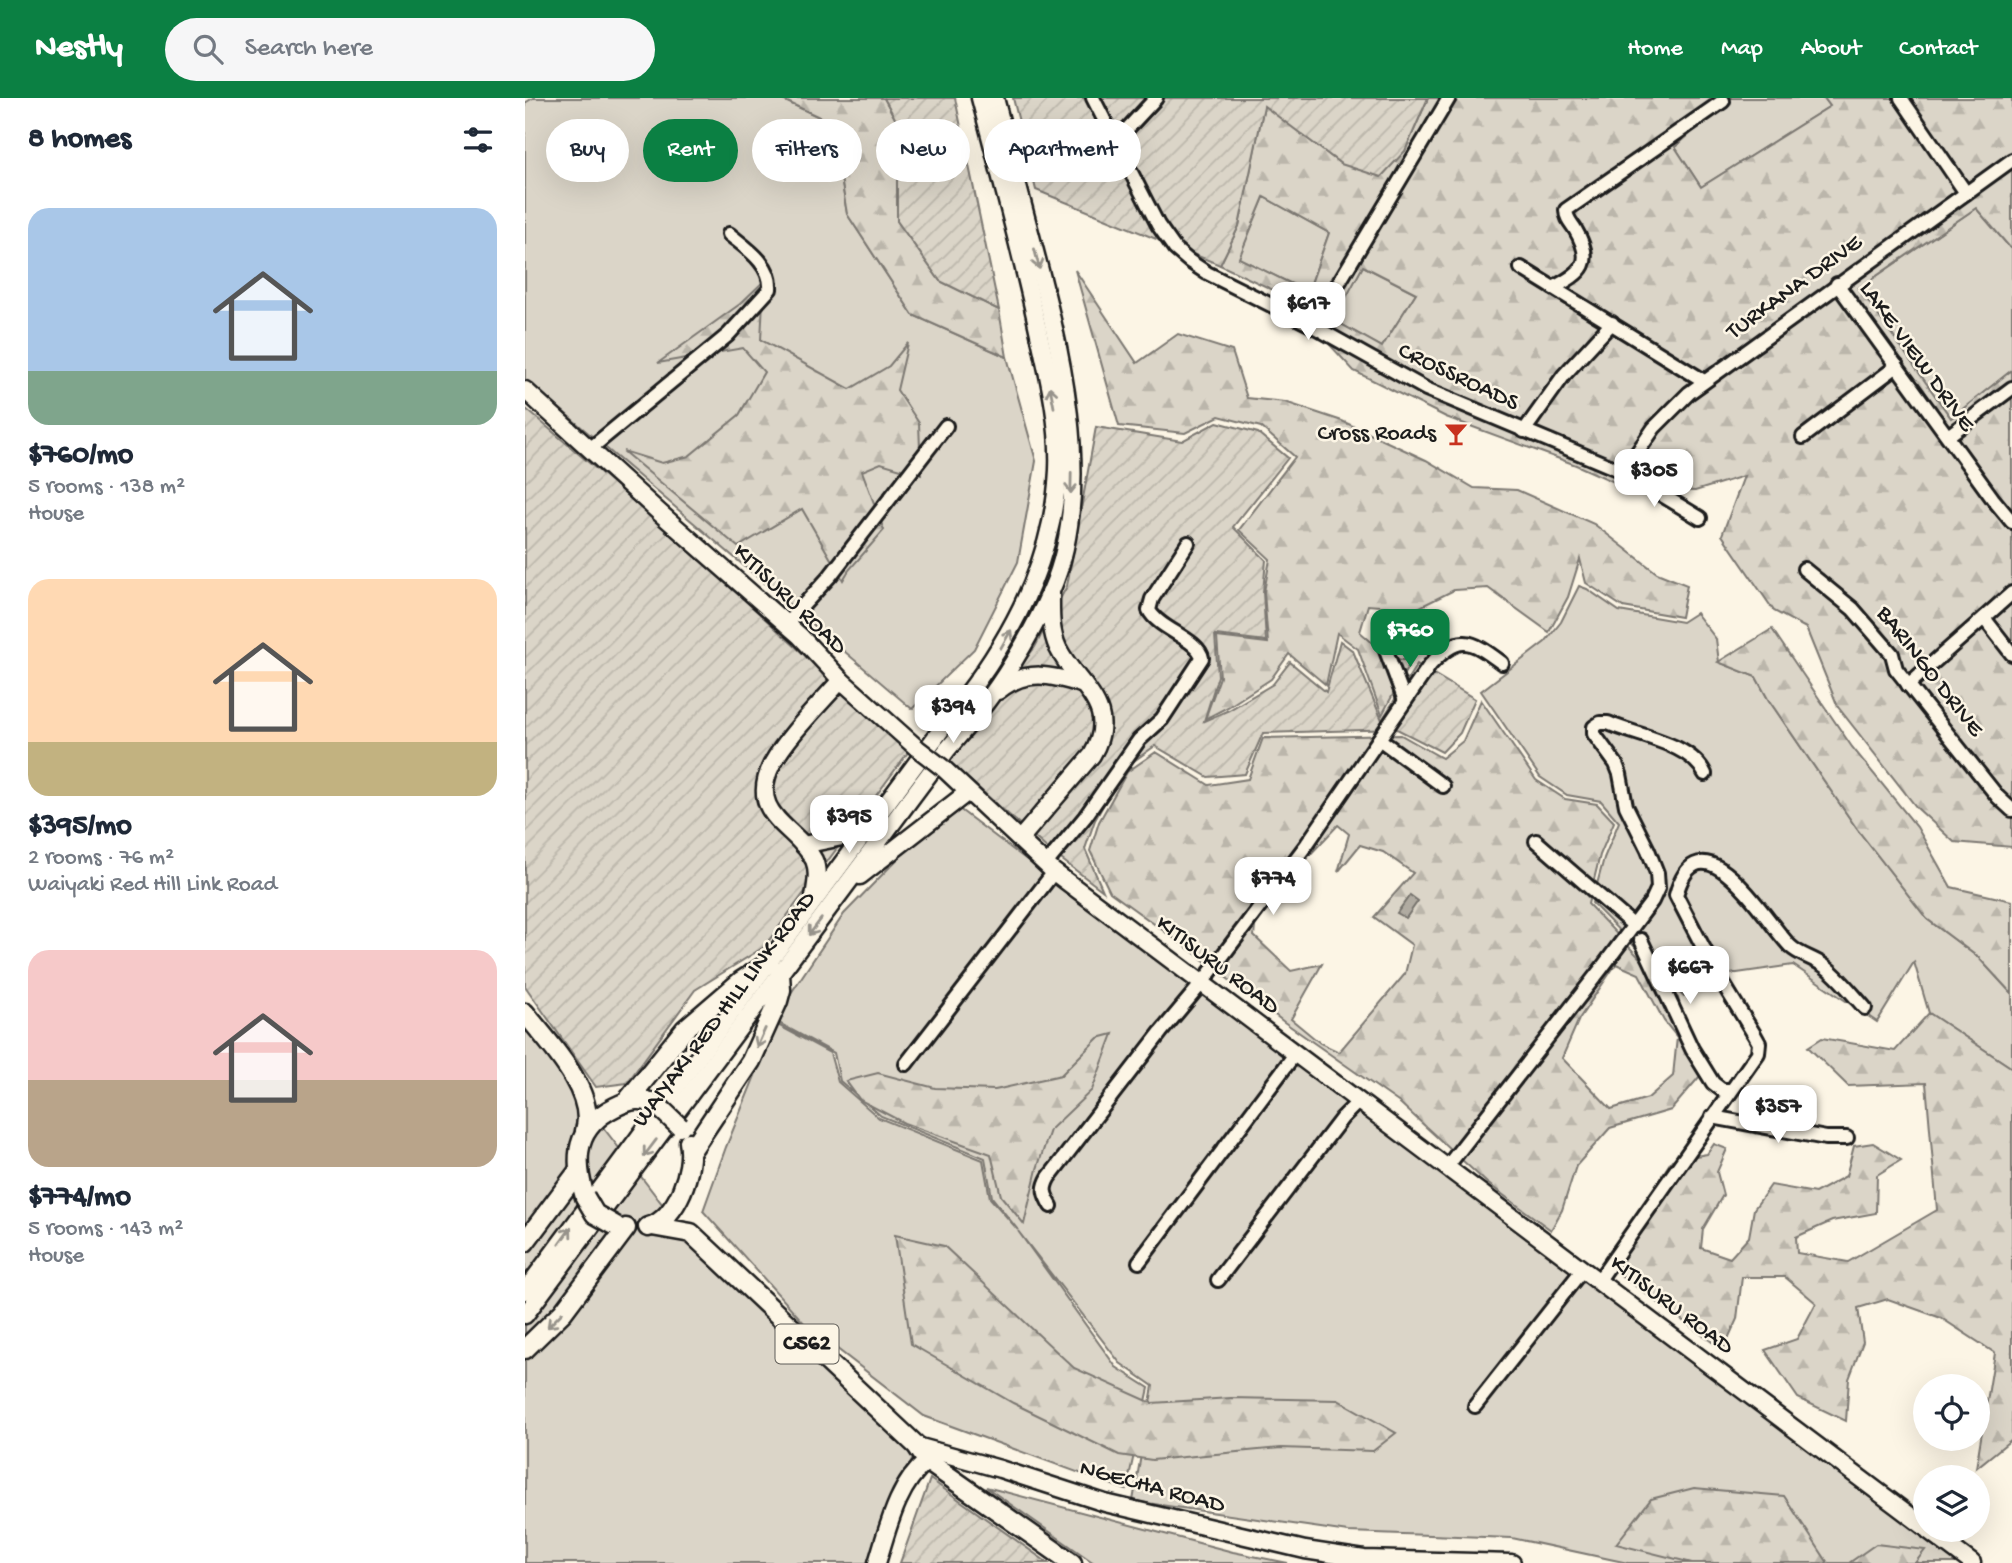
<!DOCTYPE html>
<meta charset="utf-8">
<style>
body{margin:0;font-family:"Gochi Hand",sans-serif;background:#f6f6f7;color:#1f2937;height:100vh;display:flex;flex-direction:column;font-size:26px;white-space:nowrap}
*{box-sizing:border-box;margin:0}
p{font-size:23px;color:#747a83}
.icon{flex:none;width:38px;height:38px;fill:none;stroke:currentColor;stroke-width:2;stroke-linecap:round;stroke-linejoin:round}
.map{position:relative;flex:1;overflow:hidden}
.panel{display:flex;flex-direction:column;background:#fff;width:525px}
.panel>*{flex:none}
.guide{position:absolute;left:21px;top:21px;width:665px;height:63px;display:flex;gap:14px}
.controls{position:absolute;left:1388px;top:1276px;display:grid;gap:14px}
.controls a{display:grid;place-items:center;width:77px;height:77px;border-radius:50%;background:#fff;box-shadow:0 7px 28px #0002;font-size:35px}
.price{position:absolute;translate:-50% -60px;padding:0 16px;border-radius:14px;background:#fff;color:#222;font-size:23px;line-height:46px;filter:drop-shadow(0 2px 4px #0008)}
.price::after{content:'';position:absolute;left:50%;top:42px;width:21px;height:16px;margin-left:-10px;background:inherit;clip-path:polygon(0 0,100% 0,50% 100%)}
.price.active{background:#0b8043;color:#fff}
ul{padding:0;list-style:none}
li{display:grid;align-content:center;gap:14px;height:371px;padding:0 28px}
li span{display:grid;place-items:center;height:217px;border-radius:21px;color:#555}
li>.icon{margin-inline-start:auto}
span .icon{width:126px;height:126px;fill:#fffc;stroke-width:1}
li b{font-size:30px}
h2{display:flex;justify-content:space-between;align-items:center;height:84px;padding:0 28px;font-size:30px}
.pill{padding:0 24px;border-radius:32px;background:#fff;box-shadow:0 7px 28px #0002;font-size:24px;line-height:63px}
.pill.active{background:#0b8043;color:#fff}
header{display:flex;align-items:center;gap:42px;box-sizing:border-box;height:98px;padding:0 35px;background:#0b8043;color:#fff}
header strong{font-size:33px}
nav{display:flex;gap:38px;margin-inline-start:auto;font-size:24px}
.search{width:490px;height:63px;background:#f6f6f7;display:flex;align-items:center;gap:18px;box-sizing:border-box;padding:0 24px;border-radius:38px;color:#747a83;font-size:26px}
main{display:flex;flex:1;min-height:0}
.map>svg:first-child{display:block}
.grass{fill:#dbd5c8;stroke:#7c7872;stroke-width:2}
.forest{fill:url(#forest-firs);stroke:#7c7872;stroke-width:2;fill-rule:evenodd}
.garden{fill:url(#garden-furrows);stroke:#7c7872;stroke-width:2}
.water{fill:#b0aba1;stroke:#75726c;stroke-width:2}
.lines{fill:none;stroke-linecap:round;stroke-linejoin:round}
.street-casing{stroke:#1c1c1c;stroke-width:18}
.secondary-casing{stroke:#1c1c1c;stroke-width:21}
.primary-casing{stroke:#1c1c1c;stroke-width:23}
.street{stroke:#fcf5e5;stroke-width:12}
.secondary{stroke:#fcf5e5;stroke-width:16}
.primary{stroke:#fcf5e5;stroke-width:18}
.secondary-bridge-casing{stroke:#1c1c1c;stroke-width:21;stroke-linecap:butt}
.primary-bridge-casing{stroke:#1c1c1c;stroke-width:23;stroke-linecap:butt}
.secondary-bridge{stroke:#fcf5e5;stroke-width:16}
.primary-bridge{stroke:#fcf5e5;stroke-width:18}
.oneway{stroke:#97938b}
.labels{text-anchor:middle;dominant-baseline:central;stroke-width:5;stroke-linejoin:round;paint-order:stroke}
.shield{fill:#fcf5e5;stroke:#5f5d58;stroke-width:2}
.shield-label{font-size:23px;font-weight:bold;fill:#1c1c1c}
.street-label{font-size:24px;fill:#1c1c1c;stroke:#fcf5e5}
.poi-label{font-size:24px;fill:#1c1c1c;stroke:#fcf5e5;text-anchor:end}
</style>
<header>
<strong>Nestly</strong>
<div class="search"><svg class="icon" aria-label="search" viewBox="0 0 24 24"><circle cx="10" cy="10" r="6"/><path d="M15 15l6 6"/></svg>Search here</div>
<nav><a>Home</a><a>Map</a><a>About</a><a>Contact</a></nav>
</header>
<main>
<section class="panel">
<h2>8 homes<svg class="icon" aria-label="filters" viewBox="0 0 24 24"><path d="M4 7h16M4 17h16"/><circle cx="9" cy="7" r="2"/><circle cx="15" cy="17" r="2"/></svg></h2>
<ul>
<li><span style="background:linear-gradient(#a9c7e8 75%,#7fa58c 0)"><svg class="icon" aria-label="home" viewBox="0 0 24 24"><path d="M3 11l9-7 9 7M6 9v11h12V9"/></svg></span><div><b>$760/mo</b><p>5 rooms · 138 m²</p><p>House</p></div></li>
<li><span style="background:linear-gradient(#ffd9b3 75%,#c2b280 0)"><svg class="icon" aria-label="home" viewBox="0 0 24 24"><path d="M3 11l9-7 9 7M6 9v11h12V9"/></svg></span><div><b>$395/mo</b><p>2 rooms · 76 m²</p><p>Waiyaki Red Hill Link Road</p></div></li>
<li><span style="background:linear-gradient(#f6c9c9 60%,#b9a48a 0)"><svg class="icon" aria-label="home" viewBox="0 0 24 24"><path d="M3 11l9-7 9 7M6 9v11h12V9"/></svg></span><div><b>$774/mo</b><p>5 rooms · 143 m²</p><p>House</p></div></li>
</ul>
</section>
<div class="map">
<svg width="1487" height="1465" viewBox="0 0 1487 1465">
<defs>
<pattern id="forest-firs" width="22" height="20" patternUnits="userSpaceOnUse" patternTransform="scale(1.75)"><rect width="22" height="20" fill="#dbd5c8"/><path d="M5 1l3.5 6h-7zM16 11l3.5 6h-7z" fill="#bbb6ab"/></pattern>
<pattern id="garden-furrows" width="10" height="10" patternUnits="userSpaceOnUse" patternTransform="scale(1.75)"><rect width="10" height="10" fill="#dbd5c8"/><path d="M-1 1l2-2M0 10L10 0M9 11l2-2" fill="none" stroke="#bbb6ab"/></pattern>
</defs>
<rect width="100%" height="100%" fill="#fcf5e5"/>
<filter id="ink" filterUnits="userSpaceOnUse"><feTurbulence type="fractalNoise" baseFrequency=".0143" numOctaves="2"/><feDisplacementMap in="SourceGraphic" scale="14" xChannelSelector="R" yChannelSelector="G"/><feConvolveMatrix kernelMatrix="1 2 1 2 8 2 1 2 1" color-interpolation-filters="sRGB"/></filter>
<g filter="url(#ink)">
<!-- grass -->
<g class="grass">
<polygon points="8,0 254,0 307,25 322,116 388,217 482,259 511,363 493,464 449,551 387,611 0,281 0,5"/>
<polygon points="1206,0 1299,0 1305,8 1176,89 1150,49"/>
<polygon points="739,99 804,135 783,194 713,160"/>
<polygon points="1451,110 1487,152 1487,272 1426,321 1334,190"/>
<polygon points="838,168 891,195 857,249 808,222"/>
<polygon points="1054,488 1062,491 1094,513 1157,524 1171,515 1191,541 1194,564 1231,579 1243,601 1332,731 1402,821 1454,860 1487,896 1487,970 1404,915 1389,864 1352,924 1268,867 1205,876 1158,898 1067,805 1079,760 1094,724 1076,703 1042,697 1015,679 956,593 1020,544 1036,524"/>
<polygon points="421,701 1433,1465 1103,1465 987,1440 823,1434 608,1403 628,1288 595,1265 493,1133 591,1269 624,1290 601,1392 399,1318 280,1226 178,1113 201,1049 251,926 305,955 313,984 354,1020 458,1062 465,1100 493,1132 467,1099 460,1060 356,1018 315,983 309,955 252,924 258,907 319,816 388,745"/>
<polygon points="0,928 168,1146 241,1220 389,1358 357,1427 346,1465 0,1465"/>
<polygon points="461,1389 708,1454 763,1465 569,1465"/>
</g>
<!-- forest -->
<g class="forest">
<polygon points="254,0 359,0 372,24 372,123 415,183 474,212 482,259 388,217 322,116 307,25"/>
<path d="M903,0H1206L1150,49L1176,89L1305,8L1299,0H1487V152L1451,110L1334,190L1426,320L1487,272V749L1429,744L1392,710L1313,609L1281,530L1249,513L1197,437L1219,378L1170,393L1105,391L1051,367L921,319L829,273L759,197L695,167L714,128L739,7L816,66L880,53ZM739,99L804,135L783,194L714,160ZM838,168L891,195L857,249L809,222Z"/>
<polygon points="550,172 612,265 653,236 707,253 722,300 760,304 817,323 901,362 949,390 992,392 1069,426 1132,475 1162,487 1156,519 1098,509 1061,485 1055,461 1043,499 1024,534 963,490 929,492 891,511 843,507 835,534 865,560 886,563 857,617 833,551 812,535 801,587 764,556 746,581 703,609 680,621 695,579 692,539 743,545 739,494 745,461 714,432 770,359 736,329 694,318 660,335 594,328"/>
<polygon points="239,183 236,242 325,291 364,268 383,245 372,292 394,325 396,377 356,365 337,373 359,432 324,472 318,482 277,411 213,449 98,353 137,365 164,358 214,317 239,274 218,250 133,265 215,206"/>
<polygon points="1247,531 1327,649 1392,729 1426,789 1487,803 1487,896 1454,860 1402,821 1332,731 1243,601 1231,579 1193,564"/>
<path d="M956,602L1011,682L1040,701L1072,706L1089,724L1075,757L1063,806L1153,900L1175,978L1146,1012L1085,1030L1051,1068L1037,1112L1026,1132L962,1085L876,1006L759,924L668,854L585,794L565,753L574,724L602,674L631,654L684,687L723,681L738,640L876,637L917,660L938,643ZM813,727L824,736L813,774L835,747L858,754L888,775L849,819L887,847L880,876L814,954L795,945L766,921L797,866L766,873L729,838L731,821L749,795ZM1091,866L1114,876L1139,923L1152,939L1148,978L1123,1000L1086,1011L1037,960L1054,921Z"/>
<polygon points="1404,915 1487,970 1487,1341 1451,1370 1470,1255 1416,1220 1363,1201 1333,1210 1338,1244 1324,1281 1321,1323 1273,1300 1240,1252 1272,1241 1291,1205 1260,1179 1217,1179 1212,1221 1198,1252 1094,1176 1107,1124 1147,1062 1182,1056 1189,1046 1202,1051 1192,1074 1198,1097 1178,1131 1176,1150 1205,1160 1224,1139 1229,1111 1246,1087 1290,1095 1321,1078 1329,1048 1348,1045 1376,1062 1352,1077 1351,1115 1307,1123 1271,1139 1272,1155 1323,1164 1412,1112 1401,985 1323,988 1283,949 1297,940 1370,953"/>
<polygon points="588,936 567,992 525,1032 512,1071 499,1126 476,1098 466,1056 379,1025 335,1002 321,983 353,975 410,990 470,992 536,977 573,940"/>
<polygon points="370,1137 419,1148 549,1270 627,1305 706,1300 813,1302 871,1335 848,1353 756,1350 627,1362 594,1357 488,1305 386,1246"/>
<polygon points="1169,1390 1259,1398 1303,1465 1167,1465 1091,1446 1126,1401"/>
<polygon points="1351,1446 1400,1452 1390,1465 1324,1465"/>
</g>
<!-- garden -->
<g class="garden">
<polygon points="359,0 430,0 474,212 415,183 372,123 372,24"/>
<polygon points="488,0 903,0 880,53 856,79 816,66 739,8 714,128 695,167 511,92"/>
<polygon points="0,310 151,439 384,653 239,849 170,892 102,985 71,989 0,888"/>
<polygon points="692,324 733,335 763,360 708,429 741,462 738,494 741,543 690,537 693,578 679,623 704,612 748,586 765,564 801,594 815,543 828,553 857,622 892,566 950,601 935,635 917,654 872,631 738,635 720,676 683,679 630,648 599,670 570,722 560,751 578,793 524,752 424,664 510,549 542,488 571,329 657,343"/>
<polygon points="405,1381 523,1465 375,1465"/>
</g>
<!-- water -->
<polygon class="water" points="885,797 893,803 881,820 872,815"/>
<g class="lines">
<!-- street casing -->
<g class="street-casing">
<g id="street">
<polyline points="568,0 633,127 650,151 664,163 682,175 788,228 901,291 1099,374 1175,420"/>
<polyline points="1376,0 1441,95"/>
<polyline points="590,44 631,0"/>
<polyline points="996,170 1179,283"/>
<polyline points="1312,186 1468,401 1487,424"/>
<path d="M1028,190C1058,174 1070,165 1050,131C1046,125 1041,120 1041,112L1198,3"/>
<polyline points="788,228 924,0"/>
<polyline points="999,333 1039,277 1087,225"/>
<polyline points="1423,338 1487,290"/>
<polyline points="1278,339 1372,268"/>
<path d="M66,350L203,237L245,191C247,166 221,150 204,136"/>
<polyline points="1099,374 1129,330 1164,295 1487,62"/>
<polyline points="1279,471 1328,511 1367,556 1371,571 1473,699 1487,712"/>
<polyline points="1459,520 1487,556"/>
<polyline points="261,526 305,478 421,328"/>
<polyline points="860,550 880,603"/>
<polyline points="1383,587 1487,495"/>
<polyline points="854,641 918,688"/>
<polyline points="1011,743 1108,827"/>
<path d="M521,766L560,719L614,642L637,621L677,560C674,541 633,531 624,512L627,501L663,445"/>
<polyline points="1116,842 1167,951 1188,985 1197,992 1206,992"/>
<polyline points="381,966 529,774"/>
<polyline points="1187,1019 1301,1040 1322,1040"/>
<path d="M921,1070L1076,871L1127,803L1133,790L1132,775L1123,752L1101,708L1095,676L1091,666L1069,636V629L1075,625H1083C1112,638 1166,645 1180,676"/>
<path d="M526,1108C519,1096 517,1091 524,1079L636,934L677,885L782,746L905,567C934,535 945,541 977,565"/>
<polyline points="614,1164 770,956"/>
<polyline points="693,1182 817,1020 834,1003"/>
<path d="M1074,1182L1233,955L1234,945L1229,936L1191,874L1151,797C1175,710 1241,824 1265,848C1274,857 1288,860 1298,867C1314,878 1327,896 1340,910"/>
<polyline points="950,1308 1058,1171"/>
</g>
</g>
<!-- secondary casing -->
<g class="secondary-casing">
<g id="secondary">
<polyline points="0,292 135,415 275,538 316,582 392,650"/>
<path d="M473,593C501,570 527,577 559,587"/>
<polyline points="418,670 529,774 1400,1429"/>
<path d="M495,741L567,657C596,608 552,589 533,550C525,532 526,515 526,496"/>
<polyline points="278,747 317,739 341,726"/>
<polyline points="335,778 443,694"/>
<path d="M289,799C291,787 294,773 289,762C272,728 221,718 247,666C263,637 294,607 316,582"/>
<path d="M0,1193L450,586C496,522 529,452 533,372C535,326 524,281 514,236C497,157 476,79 455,0"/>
<path d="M0,1217L422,652C436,635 452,617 465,599C487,569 511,527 526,493C574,384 531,233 502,123C491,82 481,41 470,0"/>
<polyline points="392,1348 475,1371 580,1405 780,1452 839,1461 987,1465"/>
<polyline points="1403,1432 1447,1465"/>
<path d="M352,1465C363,1430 372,1387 402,1363"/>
</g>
</g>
<!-- primary casing -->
<g class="primary-casing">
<g id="primary">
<path d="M0,915C23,944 72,994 60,1033"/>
<polyline points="103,1002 160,931 216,883 244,865"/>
<polyline points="166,1053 226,963 253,903 256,892 255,876"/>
<path d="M60,1099C48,1060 50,1029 90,1009C106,1001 116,999 132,1007"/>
<polyline points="127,1128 166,1135 392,1348 402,1363 547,1465"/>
<path d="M123,1129C152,1122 170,1070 164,1044"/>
<polyline points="0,1144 54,1072"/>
<polyline points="0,1251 38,1214 101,1130"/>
</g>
</g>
<!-- street -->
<use href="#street" class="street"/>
<!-- secondary -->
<use href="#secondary" class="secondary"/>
<!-- primary -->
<use href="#primary" class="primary"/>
<!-- secondary-bridge casing -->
<g class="secondary-bridge-casing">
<polyline id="secondary-bridge" points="392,650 418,670"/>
</g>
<!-- primary-bridge casing -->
<g class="primary-bridge-casing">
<g id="primary-bridge">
<polyline points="132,1007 155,1029"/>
<polyline points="60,1099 70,1116 91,1128"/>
</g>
</g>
<!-- secondary-bridge -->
<use href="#secondary-bridge" class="secondary-bridge"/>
<!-- primary-bridge -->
<use href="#primary-bridge" class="primary-bridge"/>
</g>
<!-- one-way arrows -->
<defs><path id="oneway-shaft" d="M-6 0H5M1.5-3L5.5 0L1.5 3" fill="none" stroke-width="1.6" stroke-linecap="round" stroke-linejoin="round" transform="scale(1.75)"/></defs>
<g class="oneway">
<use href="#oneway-shaft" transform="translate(512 161) rotate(76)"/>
<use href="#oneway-shaft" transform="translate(527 299) rotate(-101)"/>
<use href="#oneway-shaft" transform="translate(546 385) rotate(91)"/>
<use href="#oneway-shaft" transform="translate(481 541) rotate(-60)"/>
<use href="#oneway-shaft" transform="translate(290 829) rotate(127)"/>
<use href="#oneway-shaft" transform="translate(236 940) rotate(114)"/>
<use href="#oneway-shaft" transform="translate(125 1050) rotate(127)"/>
<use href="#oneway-shaft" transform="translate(40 1138) rotate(-54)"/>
<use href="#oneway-shaft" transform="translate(30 1222) rotate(135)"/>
</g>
</g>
<!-- icons -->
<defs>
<g id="bar-bare" transform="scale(1.89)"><path d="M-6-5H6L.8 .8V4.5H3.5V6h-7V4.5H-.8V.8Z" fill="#c8321e" stroke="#fcf5e5" stroke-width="2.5" paint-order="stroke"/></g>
</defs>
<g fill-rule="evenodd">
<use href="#bar-bare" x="931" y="336"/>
</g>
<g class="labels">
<!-- shield labels -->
<rect class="shield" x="250.5" y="1226.5" width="63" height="39" rx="5"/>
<g class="shield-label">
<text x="282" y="1246">C562</text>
</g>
<!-- street labels -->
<g class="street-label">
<text transform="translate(1270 190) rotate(-36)">TURKANA DRIVE</text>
<text transform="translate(1391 259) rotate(54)">LAKE VIEW DRIVE</text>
<text transform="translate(933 280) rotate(25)">CROSSROADS</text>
<text transform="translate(264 502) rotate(44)">KITISURU ROAD</text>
<text transform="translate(1404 574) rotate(52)">BARINGO DRIVE</text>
<text transform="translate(692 868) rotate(37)">KITISURU ROAD</text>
<text transform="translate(200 912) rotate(-53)">WAIYAKI RED HILL LINK ROAD</text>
<text transform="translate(1146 1208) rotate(37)">KITISURU ROAD</text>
<text transform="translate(627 1390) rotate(15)">NGECHA ROAD</text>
</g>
<!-- poi labels -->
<g class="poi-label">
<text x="911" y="336">Cross Roads</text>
</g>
</g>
</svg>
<div class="controls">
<a><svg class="icon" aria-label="locate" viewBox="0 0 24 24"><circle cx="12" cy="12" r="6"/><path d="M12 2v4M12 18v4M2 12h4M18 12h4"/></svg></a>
<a><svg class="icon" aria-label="layers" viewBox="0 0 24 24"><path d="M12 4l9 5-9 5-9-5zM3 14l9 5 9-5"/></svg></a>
</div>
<b class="price" style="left:783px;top:244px">$617</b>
<b class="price" style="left:1129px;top:411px">$305</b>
<b class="price active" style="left:885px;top:571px">$760</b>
<b class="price" style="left:428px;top:647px">$394</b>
<b class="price" style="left:324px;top:757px">$395</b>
<b class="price" style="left:748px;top:819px">$774</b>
<b class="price" style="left:1165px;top:908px">$667</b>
<b class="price" style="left:1253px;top:1047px">$357</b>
<div class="guide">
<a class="pill">Buy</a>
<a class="pill active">Rent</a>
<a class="pill">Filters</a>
<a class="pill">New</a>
<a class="pill">Apartment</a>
</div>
</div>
</main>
